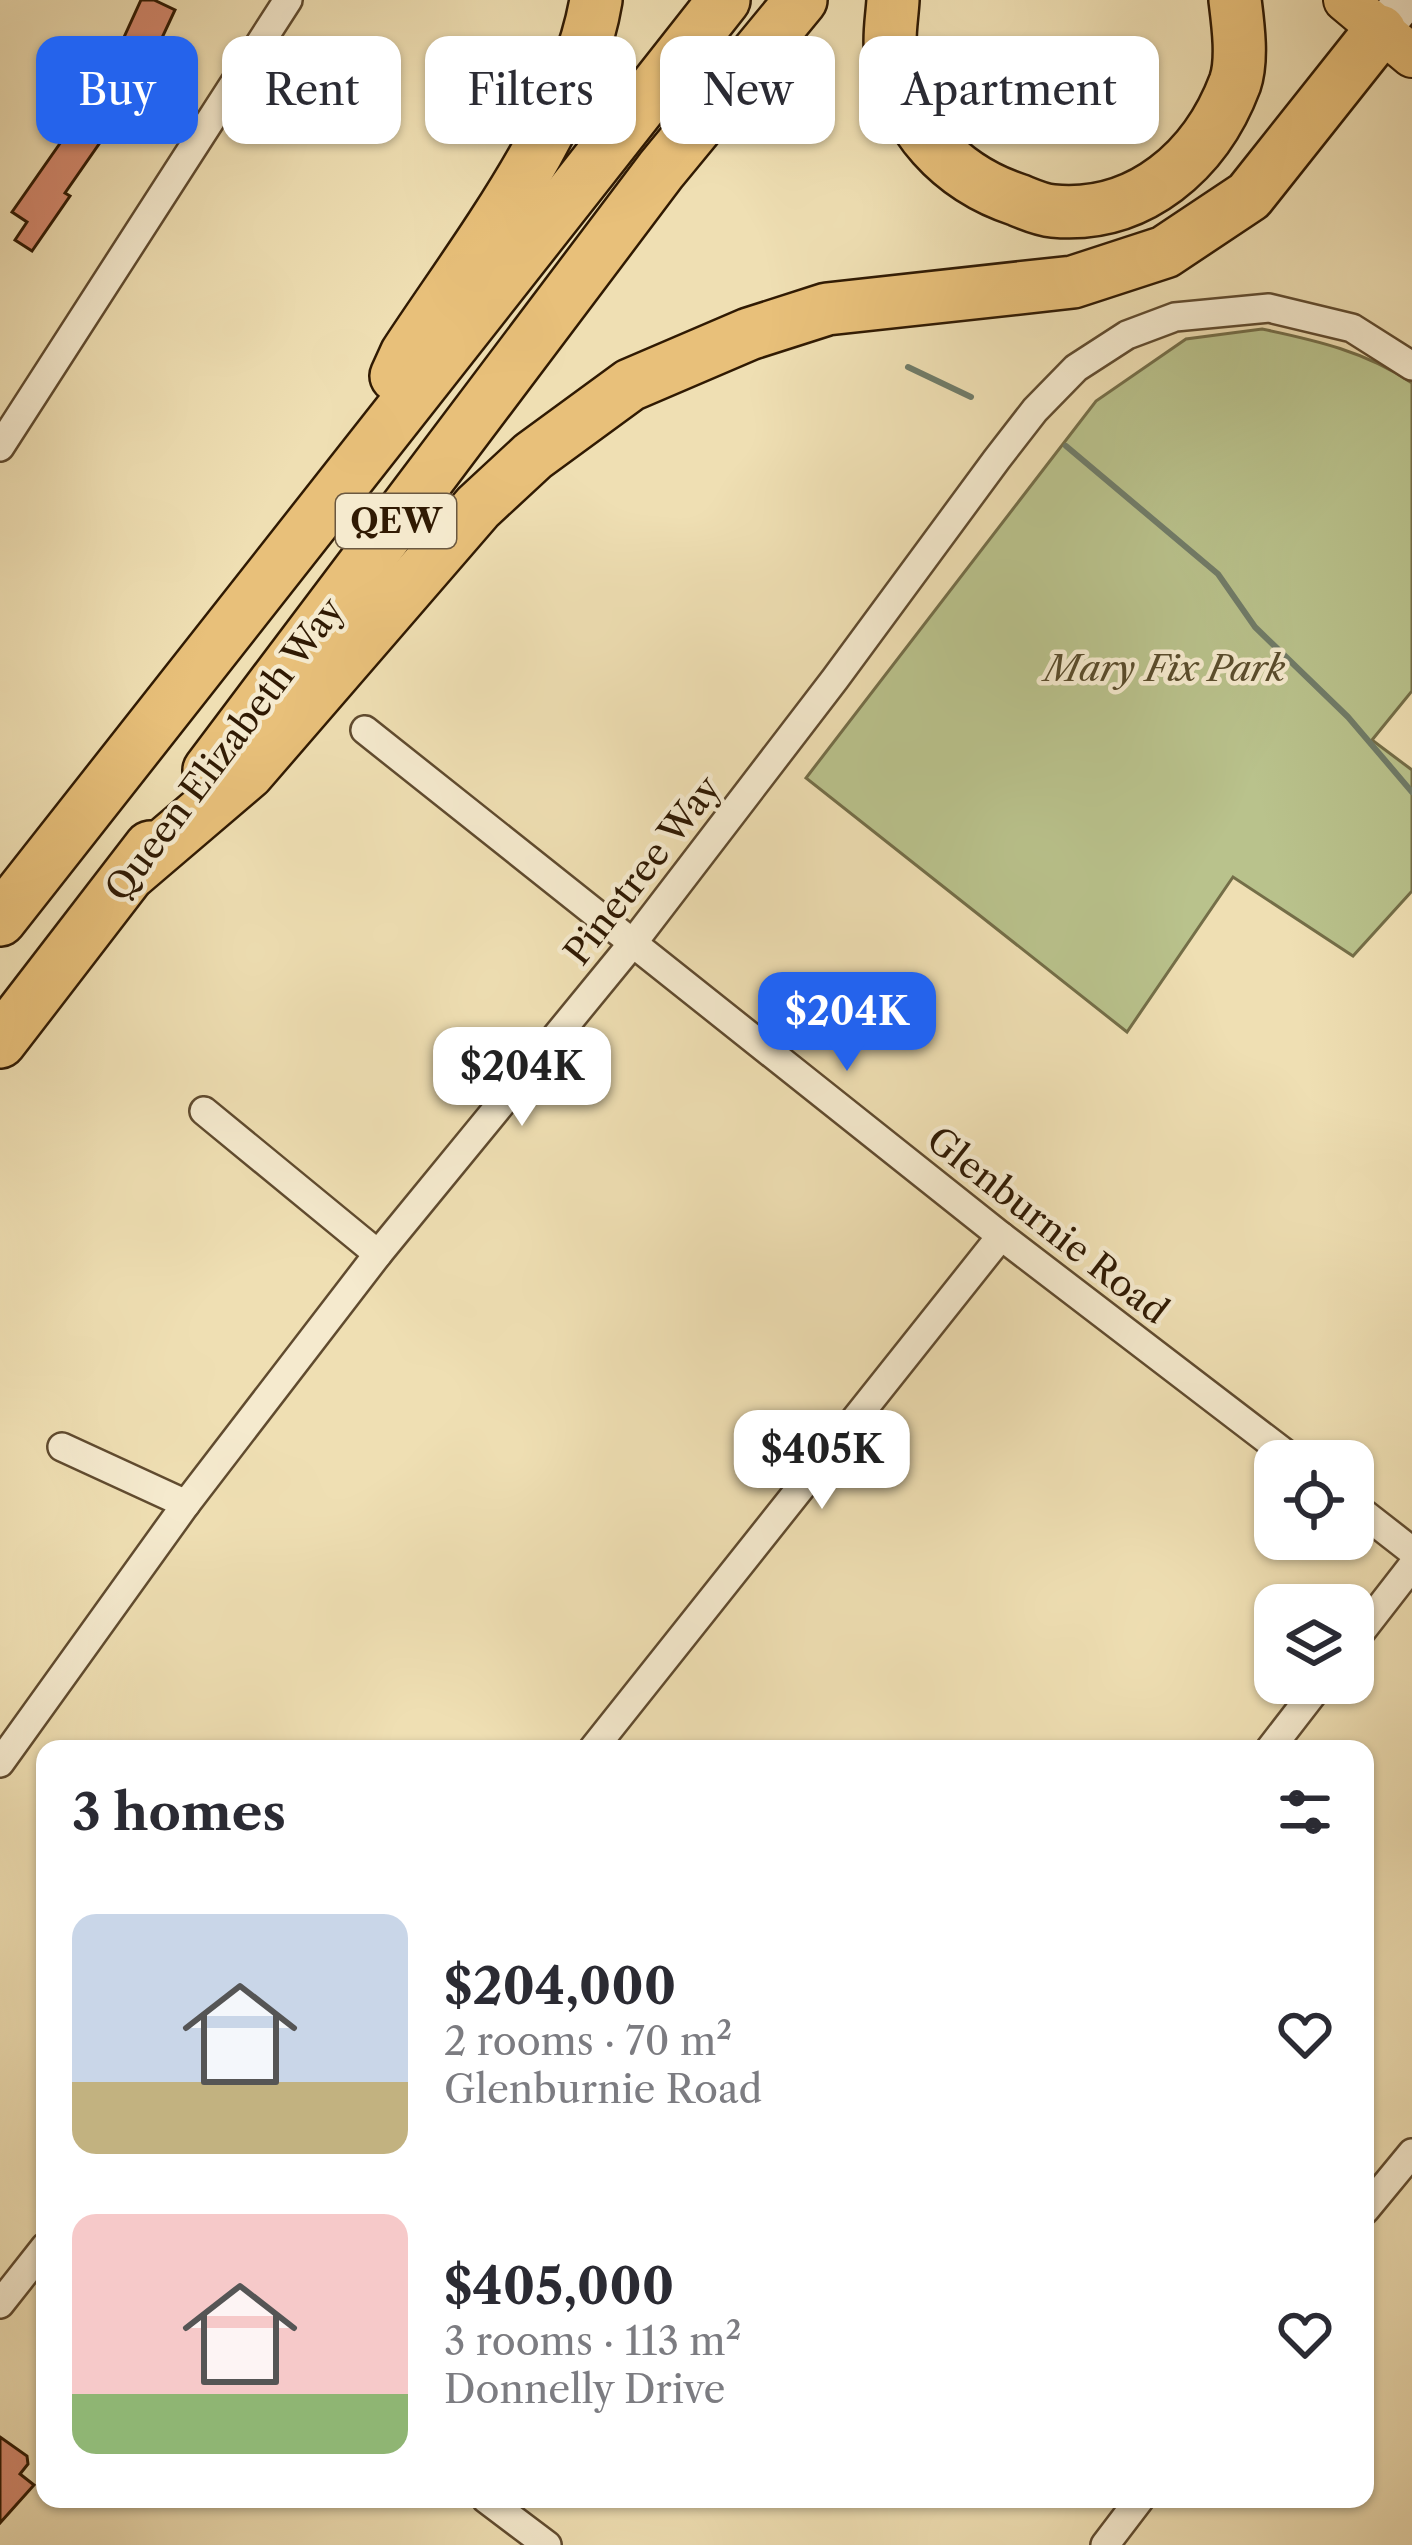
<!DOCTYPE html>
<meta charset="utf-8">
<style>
body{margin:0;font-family:"Libre Caslon Text",serif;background:#f2f2f3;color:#2b2b33;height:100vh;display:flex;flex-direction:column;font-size:45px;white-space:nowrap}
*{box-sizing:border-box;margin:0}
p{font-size:39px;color:#7c7c81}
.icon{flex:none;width:66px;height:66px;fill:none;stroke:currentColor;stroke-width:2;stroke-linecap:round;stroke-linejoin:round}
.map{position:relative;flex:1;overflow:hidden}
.drawer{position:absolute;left:36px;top:1740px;width:1338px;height:768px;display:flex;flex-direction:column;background:#fff;border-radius:24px;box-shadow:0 3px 9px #0004}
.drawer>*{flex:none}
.guide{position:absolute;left:36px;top:36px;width:1341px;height:108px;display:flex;gap:24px}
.controls{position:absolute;left:1254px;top:1440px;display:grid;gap:24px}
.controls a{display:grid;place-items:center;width:120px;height:120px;border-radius:24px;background:#fff;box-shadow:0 3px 9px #0004;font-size:60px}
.price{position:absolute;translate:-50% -102px;padding:0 27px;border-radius:24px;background:#fff;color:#222;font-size:39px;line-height:78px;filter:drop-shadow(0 3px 6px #0008)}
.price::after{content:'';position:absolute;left:50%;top:72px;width:36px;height:27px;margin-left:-18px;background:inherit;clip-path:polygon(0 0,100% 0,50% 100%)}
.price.on{background:#2563eb;color:#fff}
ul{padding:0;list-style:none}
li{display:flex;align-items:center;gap:36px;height:300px;padding:0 36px}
li span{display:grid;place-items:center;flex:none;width:336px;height:240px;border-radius:24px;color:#555}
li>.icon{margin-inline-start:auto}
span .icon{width:144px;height:144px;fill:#fffc;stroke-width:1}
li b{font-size:51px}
h2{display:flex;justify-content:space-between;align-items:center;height:144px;padding:0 36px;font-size:51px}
.chip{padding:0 42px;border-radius:24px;background:#fff;box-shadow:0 3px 9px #0004;font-size:42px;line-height:108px}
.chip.on{background:#2563eb;color:#fff}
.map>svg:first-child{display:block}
.green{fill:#b9c28c;stroke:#746e48;stroke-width:3}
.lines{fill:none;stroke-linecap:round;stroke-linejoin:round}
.stream{stroke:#707c69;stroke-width:6}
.building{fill:#d3886d;stroke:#301a03;stroke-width:3}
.street-casing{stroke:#604b2f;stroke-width:32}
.secondary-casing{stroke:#301a03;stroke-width:44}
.primary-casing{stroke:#301a03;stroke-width:46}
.highway-casing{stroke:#301a03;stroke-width:56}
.street{stroke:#f5eace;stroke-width:27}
.secondary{stroke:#f5eace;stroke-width:39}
.primary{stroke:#e8c07a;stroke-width:42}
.highway{stroke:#e8c07a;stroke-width:51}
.labels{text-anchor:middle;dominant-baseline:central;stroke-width:9;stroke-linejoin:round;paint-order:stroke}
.shield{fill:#f5eace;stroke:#6b5840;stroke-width:3}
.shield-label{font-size:33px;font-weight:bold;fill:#301a03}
.park-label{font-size:36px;font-style:italic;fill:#594c2c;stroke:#f5eace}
.street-label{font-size:36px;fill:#301a03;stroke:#f5eace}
</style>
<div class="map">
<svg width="1412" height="2545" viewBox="0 0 1412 2545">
<rect width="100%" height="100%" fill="#efdfb3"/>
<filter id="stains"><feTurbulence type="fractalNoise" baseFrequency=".00167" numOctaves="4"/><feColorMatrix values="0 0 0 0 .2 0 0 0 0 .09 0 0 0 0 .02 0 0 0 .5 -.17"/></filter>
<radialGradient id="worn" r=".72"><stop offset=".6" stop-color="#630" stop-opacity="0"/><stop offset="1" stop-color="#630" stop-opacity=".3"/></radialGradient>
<!-- green -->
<path class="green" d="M1262,329C1315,340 1367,352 1412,383V691L1372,740L1412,770V891L1353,956L1233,877L1127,1032L806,778L1096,401L1186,339Z"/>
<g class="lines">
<!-- stream -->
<g class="stream">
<polyline points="908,367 971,397"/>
<polyline points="1066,446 1218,574 1255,627 1348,717 1412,792"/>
</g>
</g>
<!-- building -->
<g class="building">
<polygon points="141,0 154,0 175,10 140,85 65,193 70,196 32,251 15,240 27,222 12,212 96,92 98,94"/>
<polygon points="0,2437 27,2456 28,2464 20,2474 34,2485 0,2523"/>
</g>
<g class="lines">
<!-- street casing -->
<g class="street-casing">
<g id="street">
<polyline points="0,447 288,0"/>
<polyline points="365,730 1001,1236 1295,1461"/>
<polyline points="204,1111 378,1254"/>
<polyline points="62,1447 186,1504"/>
<polyline points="1353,1505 1412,1551"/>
<polyline points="1353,1642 1412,1566"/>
<polyline points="593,1749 1001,1236"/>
<polyline points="1270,1749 1321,1683"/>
<polyline points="0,1763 186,1504 378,1254 632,944 835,679 997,459 1035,410 1076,368 1127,335 1175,317 1269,308 1352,328 1412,366"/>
<polyline points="1365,2210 1412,2153"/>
<polyline points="0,2304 45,2247"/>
<polyline points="486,2499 547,2545"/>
<polyline points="1105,2545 1140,2499"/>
</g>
</g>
<!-- secondary casing -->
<g class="secondary-casing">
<polyline id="secondary" points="1380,31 1405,0"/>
</g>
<!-- primary casing -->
<g class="primary-casing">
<polyline id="primary" points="1345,0 1412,56"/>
</g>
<!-- highway casing -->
<g class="highway-casing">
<g id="highway">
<path d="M893,0C892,18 888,38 891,55C902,126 951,178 1018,200C1028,204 1041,210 1053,211C1140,219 1206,160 1235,83C1243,60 1238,24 1235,0"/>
<path d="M396,376L406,354C473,252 576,121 596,0"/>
<polyline points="209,770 661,170 801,0"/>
<polyline points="132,872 248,773 478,507 533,456 630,385 749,334 827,309 1073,282 1165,252 1249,196 1380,31"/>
<polyline points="0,920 724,0"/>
<polyline points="0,1042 150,847"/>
</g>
</g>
<!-- street -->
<use href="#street" class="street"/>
<!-- secondary -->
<use href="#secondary" class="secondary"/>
<!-- primary -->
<use href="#primary" class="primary"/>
<!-- highway -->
<use href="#highway" class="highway"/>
</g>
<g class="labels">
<!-- shield labels -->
<rect class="shield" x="336" y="494" width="120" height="54" rx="9"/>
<g class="shield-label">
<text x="396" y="521">QEW</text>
</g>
<!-- park labels -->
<g class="park-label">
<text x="1165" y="668">Mary Fix Park</text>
</g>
<!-- street labels -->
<g class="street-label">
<text transform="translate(224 749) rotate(-53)">Queen Elizabeth Way</text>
<text transform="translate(642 870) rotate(-52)">Pinetree Way</text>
<text transform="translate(1048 1225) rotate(38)">Glenburnie Road</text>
</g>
</g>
<rect width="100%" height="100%" filter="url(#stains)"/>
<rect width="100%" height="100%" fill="url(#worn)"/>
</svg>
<div class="controls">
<a><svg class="icon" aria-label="locate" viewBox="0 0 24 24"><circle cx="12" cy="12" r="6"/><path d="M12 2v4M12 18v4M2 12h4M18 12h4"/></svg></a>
<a><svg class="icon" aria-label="layers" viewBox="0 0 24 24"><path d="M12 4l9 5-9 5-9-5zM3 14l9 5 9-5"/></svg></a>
</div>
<b class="price on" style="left:847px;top:1074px">$204K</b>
<b class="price" style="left:522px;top:1129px">$204K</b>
<b class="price" style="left:822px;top:1512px">$405K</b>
<div class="guide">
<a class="chip on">Buy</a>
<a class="chip">Rent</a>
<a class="chip">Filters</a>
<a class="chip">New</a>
<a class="chip">Apartment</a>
</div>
<section class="drawer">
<h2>3 homes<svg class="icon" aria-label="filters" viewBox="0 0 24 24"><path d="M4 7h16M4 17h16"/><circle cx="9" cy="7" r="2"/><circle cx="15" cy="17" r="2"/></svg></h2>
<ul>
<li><span style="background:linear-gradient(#c9d6e8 70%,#c2b280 0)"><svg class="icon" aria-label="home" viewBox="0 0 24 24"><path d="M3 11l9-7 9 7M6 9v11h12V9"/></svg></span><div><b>$204,000</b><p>2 rooms · 70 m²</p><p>Glenburnie Road</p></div><svg class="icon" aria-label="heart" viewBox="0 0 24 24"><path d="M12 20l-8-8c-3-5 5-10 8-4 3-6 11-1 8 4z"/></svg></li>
<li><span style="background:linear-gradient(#f6c9c9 75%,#8fb573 0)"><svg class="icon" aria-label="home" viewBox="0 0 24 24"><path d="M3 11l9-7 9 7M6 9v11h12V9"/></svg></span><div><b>$405,000</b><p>3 rooms · 113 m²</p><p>Donnelly Drive</p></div><svg class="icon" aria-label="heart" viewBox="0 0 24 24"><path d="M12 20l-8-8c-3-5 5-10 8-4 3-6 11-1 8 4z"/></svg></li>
</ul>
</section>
</div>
